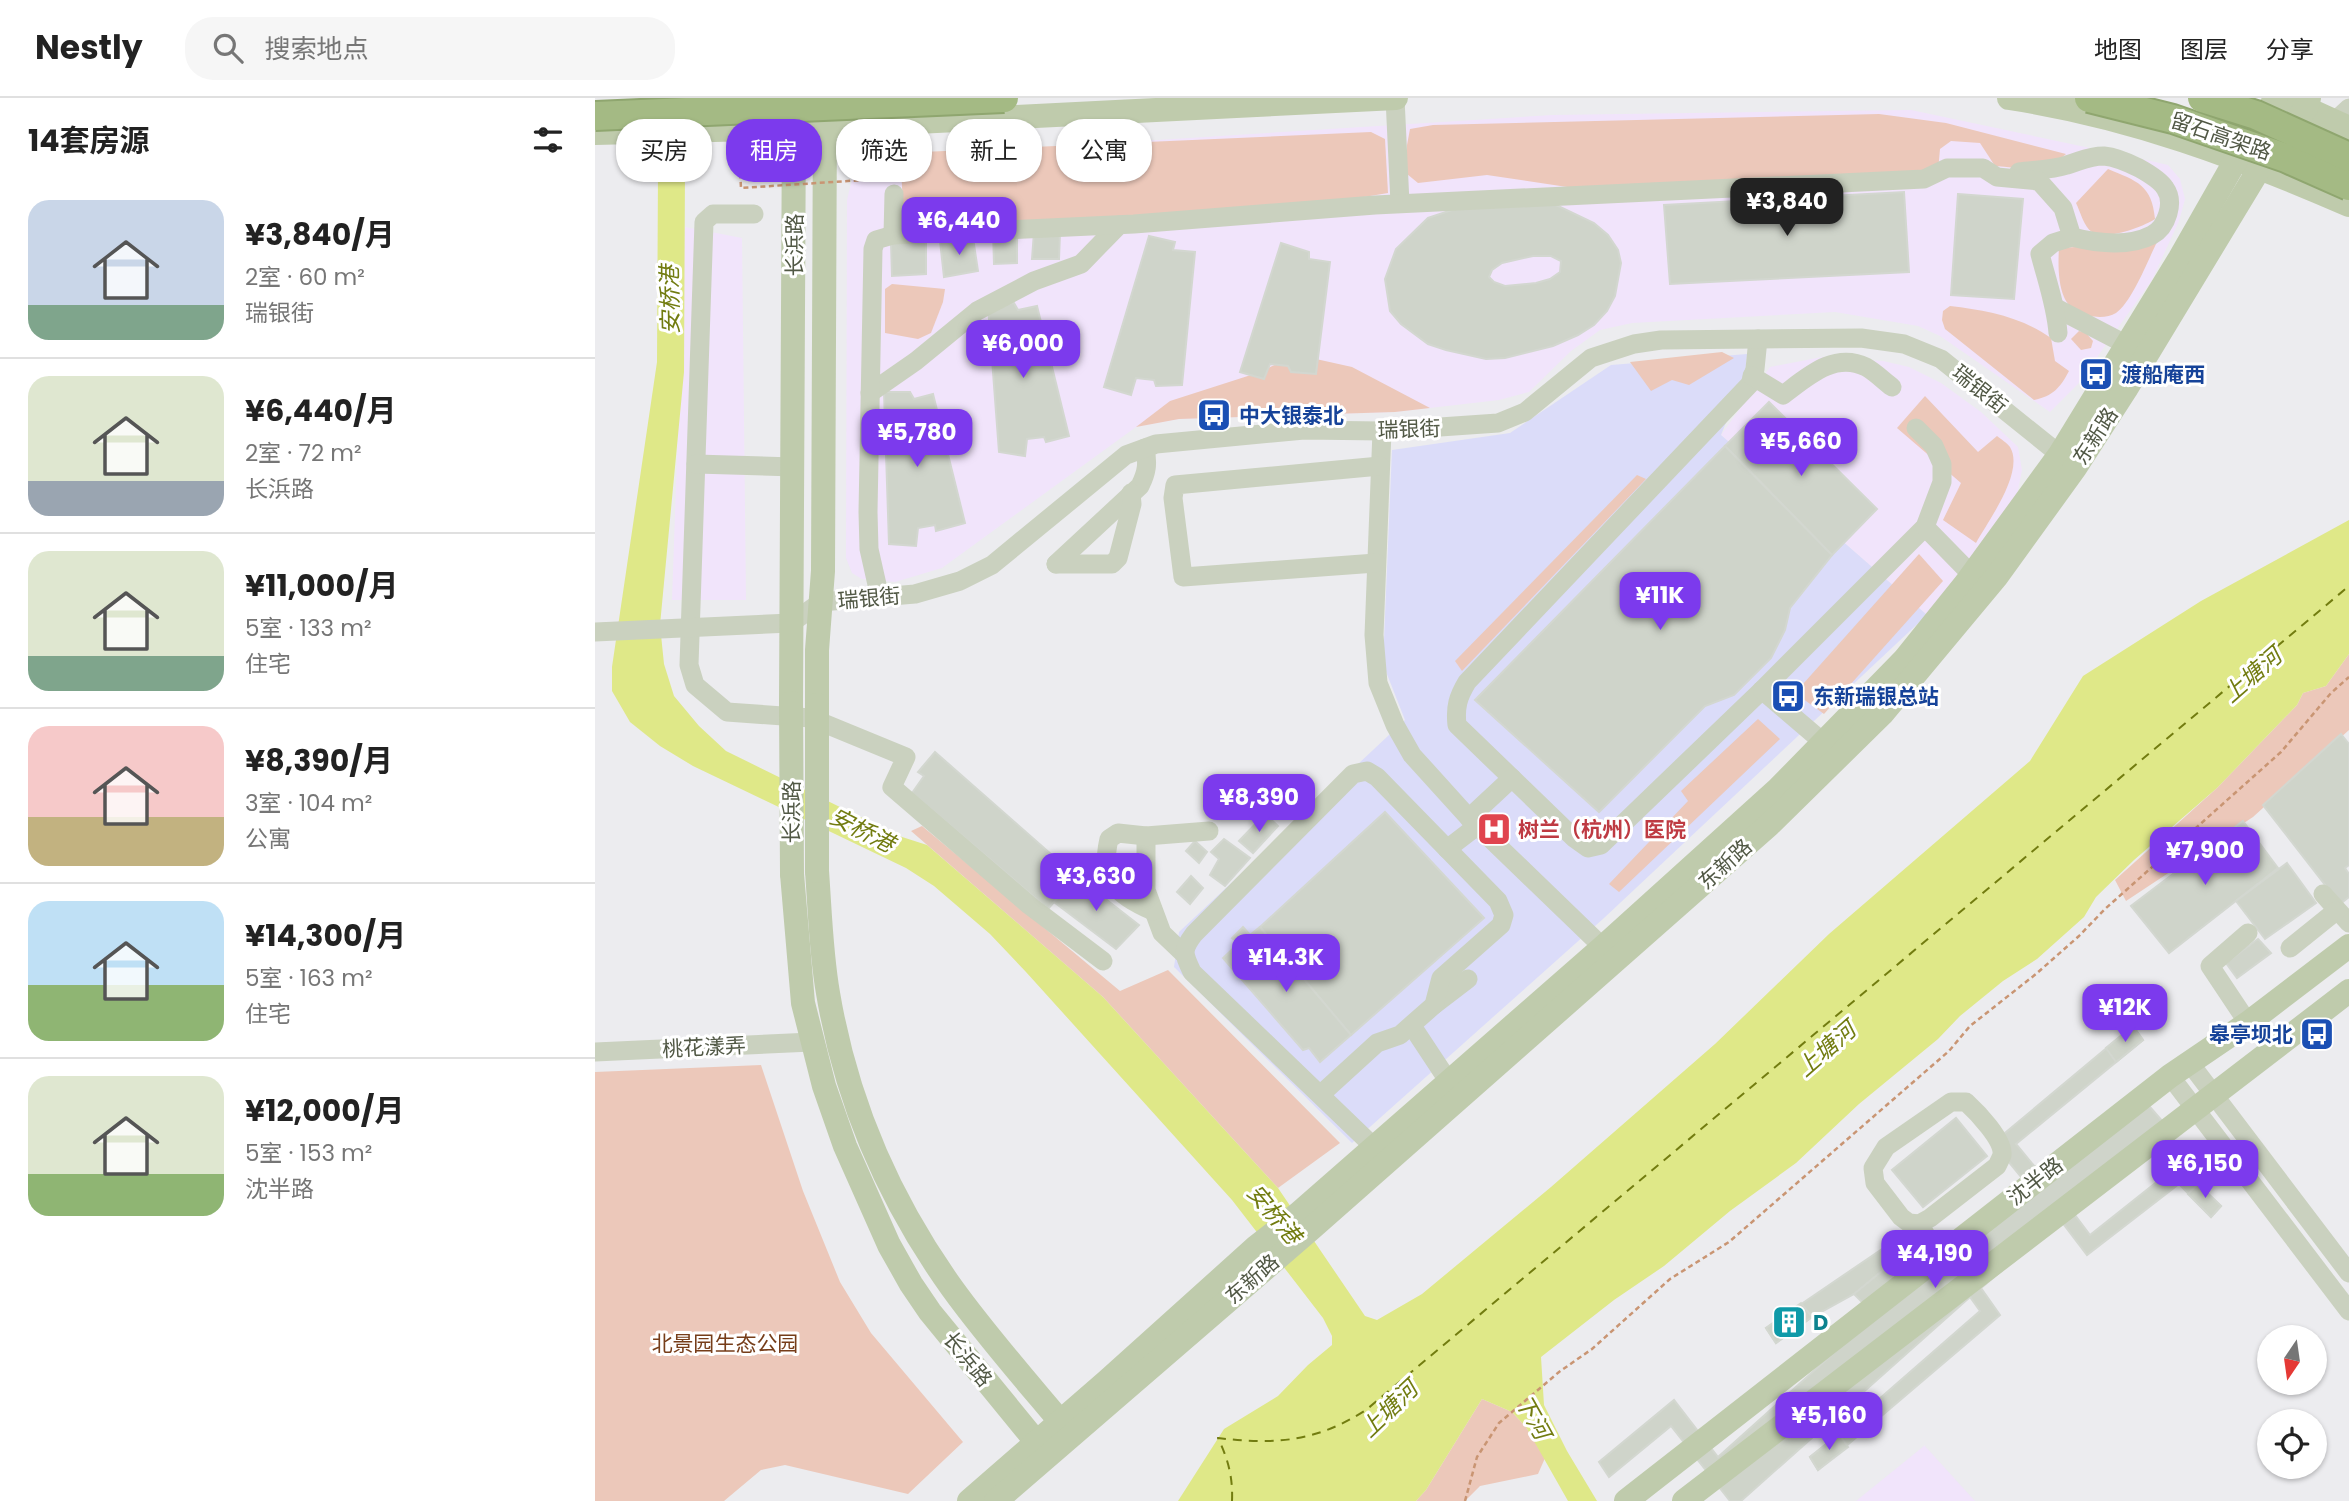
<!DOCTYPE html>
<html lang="zh">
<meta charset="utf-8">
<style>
body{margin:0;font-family:Poppins,"Noto Sans SC",sans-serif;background:#f6f6f6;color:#222;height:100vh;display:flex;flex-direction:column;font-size:26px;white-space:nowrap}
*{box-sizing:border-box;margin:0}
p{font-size:23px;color:#767676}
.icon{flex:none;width:38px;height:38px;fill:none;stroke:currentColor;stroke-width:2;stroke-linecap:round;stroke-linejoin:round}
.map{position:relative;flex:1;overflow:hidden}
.sheet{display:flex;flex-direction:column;background:#fff;width:595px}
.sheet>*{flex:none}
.guide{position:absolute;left:21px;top:21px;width:665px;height:63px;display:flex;gap:14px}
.needle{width:46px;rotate:193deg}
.fabs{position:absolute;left:1662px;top:1227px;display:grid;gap:14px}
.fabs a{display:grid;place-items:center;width:70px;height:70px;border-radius:50%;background:#fff;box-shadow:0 2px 5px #0004;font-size:35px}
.price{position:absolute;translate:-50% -60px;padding:0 16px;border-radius:14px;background:#7c3aed;color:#fff;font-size:23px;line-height:46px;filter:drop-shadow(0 2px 4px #0008)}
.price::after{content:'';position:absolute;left:50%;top:42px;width:21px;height:16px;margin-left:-10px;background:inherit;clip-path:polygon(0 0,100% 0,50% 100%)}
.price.active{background:#222;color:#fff}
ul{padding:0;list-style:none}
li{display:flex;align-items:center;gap:21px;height:175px;padding:0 28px}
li+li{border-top:2px solid #e0e0e0}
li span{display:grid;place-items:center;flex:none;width:196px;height:140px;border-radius:21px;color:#555}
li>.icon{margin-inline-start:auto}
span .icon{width:84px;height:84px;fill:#fffc;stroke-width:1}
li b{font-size:30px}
h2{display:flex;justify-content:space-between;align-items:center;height:84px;padding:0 28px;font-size:30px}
.tag{padding:0 24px;border-radius:28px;background:#fff;box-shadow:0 2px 5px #0004;font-size:24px;line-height:63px}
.tag.active{background:#7c3aed;color:#fff}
header{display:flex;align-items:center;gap:42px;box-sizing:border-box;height:98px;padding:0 35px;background:#fff;border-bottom:2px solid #e0e0e0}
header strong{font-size:33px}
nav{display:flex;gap:38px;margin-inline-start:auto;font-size:24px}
.search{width:490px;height:63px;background:#f6f6f6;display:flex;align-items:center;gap:18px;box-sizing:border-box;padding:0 24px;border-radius:28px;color:#767676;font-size:26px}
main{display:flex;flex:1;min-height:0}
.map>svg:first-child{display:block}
.commercial{fill:#f1e4fb}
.medical{fill:#dbdcf9}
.green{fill:#ecc8ba}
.water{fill:#dfe888}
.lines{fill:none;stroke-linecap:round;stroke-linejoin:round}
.stream{stroke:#dfe888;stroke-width:4.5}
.ferry{stroke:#727c10;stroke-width:2;stroke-dasharray:9 7;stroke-linecap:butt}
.building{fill:#cfd4ca;stroke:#d3d7d0;stroke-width:2;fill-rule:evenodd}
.path{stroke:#c99573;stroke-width:2.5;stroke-dasharray:5 3.5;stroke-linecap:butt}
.minor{stroke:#cad1bf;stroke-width:19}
.major{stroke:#bfcbac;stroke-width:24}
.highway-bridge-casing{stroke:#8fa66f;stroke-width:32;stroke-linecap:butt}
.path-bridge{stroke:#c99573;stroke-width:2.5;stroke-dasharray:5 3.5;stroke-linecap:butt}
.major-bridge{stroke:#bfcbac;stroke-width:24}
.highway-bridge{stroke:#a4ba84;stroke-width:28}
.labels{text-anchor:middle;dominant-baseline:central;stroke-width:6;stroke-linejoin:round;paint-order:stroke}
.street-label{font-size:21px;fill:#515845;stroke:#fff}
.transit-label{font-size:21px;font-weight:bold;fill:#164399;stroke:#fff;text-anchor:start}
.health-label{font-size:21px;font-weight:bold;fill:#be3a42;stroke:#fff;text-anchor:start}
.culture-label{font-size:21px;font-weight:bold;fill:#0d838f;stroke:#fff;text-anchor:start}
.park-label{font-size:21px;fill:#763d19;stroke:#fff}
.water-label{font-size:23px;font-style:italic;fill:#727c10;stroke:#fff}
</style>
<header>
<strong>Nestly</strong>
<div class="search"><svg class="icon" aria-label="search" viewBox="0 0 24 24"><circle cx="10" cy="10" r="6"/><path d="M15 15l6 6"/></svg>搜索地点</div>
<nav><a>地图</a><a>图层</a><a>分享</a></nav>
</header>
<main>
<section class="sheet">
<h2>14套房源<svg class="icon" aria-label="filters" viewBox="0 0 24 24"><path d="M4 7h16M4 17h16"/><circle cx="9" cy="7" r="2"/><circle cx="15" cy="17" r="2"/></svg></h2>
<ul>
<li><span style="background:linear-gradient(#c9d6e8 75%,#7fa58c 0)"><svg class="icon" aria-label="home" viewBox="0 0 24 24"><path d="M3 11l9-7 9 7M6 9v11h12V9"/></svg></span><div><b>¥3,840/月</b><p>2室 · 60 m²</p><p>瑞银街</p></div></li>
<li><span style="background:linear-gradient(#dfe7d0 75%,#9aa5b1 0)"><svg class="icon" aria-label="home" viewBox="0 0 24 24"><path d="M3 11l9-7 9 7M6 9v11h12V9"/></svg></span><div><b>¥6,440/月</b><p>2室 · 72 m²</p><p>长浜路</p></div></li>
<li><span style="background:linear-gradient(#dfe7d0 75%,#7fa58c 0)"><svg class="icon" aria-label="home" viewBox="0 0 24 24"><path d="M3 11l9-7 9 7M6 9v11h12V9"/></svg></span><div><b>¥11,000/月</b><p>5室 · 133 m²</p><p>住宅</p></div></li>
<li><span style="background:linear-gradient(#f6c9c9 65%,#c2b280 0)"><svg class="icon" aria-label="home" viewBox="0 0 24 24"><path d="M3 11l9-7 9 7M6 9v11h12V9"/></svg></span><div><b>¥8,390/月</b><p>3室 · 104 m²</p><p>公寓</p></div></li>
<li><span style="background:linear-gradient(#bfe0f5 60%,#8fb573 0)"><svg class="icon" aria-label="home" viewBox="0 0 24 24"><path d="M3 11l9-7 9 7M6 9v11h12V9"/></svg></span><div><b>¥14,300/月</b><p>5室 · 163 m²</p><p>住宅</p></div></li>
<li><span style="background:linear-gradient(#dfe7d0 70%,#8fb573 0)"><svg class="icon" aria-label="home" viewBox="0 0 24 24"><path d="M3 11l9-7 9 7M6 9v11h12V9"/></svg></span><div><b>¥12,000/月</b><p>5室 · 153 m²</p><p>沈半路</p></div></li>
</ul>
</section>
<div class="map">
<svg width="1754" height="1403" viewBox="0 0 1754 1403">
<rect width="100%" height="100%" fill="#ececef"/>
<!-- commercial -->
<g class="commercial">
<polygon points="1316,12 1547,61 1573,67 1585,81 1590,101 1584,123 1557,182 1483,286 1455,314 1345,238 1323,228 1240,214 1037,225 1005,232 976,253 934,294 904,302 800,314 584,321 541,329 347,470 300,484 267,481 257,475 251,460 252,102 260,69 277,60 957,17"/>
<polygon points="90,129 147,140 151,502 77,502"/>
<polygon points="1227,259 1288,263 1314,269 1346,285 1386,314 1423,349 1427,372 1422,397 1332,517 1126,337 1175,269"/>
<polygon points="1329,1347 1380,1403 1261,1403 1329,1348"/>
</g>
<!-- medical -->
<polygon class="medical" points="1152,256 1150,278 1126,337 1332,517 1009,820 757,1045 579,869 584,834 810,622 788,566 797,352 915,335 1016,267"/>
<!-- green -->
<g class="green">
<path d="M1284,16L1351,25L1471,56C1449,78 1428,70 1400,68L1385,45L1356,43L1345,51L1343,73L1012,95L892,77L823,85L812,76V47L815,31L838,27Z"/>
<polygon points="776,34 790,41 793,95 697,111 322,128 309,122 305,55"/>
<path d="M1513,71C1542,83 1557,87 1560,121C1548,129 1510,143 1497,134C1489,129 1485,113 1481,105Z"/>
<path d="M1562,144C1553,162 1537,204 1521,215C1506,224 1476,217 1469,199C1463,185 1463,165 1464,150Z"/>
<polygon points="297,186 350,191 348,204 336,235 323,241 290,235 290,191"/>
<path d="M1355,208C1390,212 1427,219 1456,240L1460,263L1474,273C1465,290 1458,298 1439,302L1350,231L1347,222L1348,213Z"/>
<polygon points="1484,233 1491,235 1498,243 1496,250 1486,252 1476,241"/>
<polygon points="1127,254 1139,260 1094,287 1077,282 1056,293 1035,264"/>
<polygon points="703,257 757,269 835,310 800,314 584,321 541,329 575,303 659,276"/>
<path d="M1330,298L1383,354L1402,338C1406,341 1412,345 1415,349C1430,374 1393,423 1381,445L1348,422L1366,385L1302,330Z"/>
<polygon points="1042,377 1051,381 867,573 860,563"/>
<polygon points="1324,456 1348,483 1229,616 1200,595"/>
<polygon points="1754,556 1754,632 1658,719 1531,803 1520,782 1622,690 1702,607 1708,595 1731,588"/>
<polygon points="1163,621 1185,641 1024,794 1014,786 1093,703 1086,693"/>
<polygon points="327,728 525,893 573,872 745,1045 683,1090 508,899 316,733"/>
<polygon points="166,967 208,1093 245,1184 276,1235 368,1344 313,1396 190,1367 166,1372 129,1403 0,1403 0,974"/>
<polygon points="887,1301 917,1314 931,1329 950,1360 943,1376 885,1388 870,1403 821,1403 831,1392"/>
</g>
<!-- water -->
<polygon class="water" points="90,71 89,274 65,527 69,566 79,598 104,628 131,653 304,738 332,747 508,899 683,1090 770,1218 782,1222 827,1196 956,1089 1120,946 1234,836 1435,663 1488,578 1606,503 1754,422 1754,556 1731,588 1708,595 1702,607 1622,690 1539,762 1501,799 1489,819 1442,861 1408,883 1365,918 1343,941 1264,1006 1201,1065 1135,1113 1069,1168 1019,1202 946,1259 949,1307 972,1353 1002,1403 973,1403 931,1329 917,1314 887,1301 831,1392 821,1403 583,1403 629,1331 683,1298 713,1267 737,1247 737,1238 728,1220 637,1102 431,874 395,836 339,788 311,770 98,668 65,648 35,624 17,593 17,569 62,264 63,72"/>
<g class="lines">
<!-- stream -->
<polyline class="stream" points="73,67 73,77"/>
<!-- ferry -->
<path class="ferry" d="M637,1403C638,1379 633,1361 623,1340C680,1347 721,1344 771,1312L1754,488"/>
</g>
<!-- building -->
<g class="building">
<polygon points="1309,94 1314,174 1075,186 1069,107"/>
<polygon points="1363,96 1428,101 1419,201 1356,197"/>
<path d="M881,104L957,105L999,125L1013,137L1023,152L1026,165L1020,198L1012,213L999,227L983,237L958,248L910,260L891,261L851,252L833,246L806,226L795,213L790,181L801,151L833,120ZM938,158H956L966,163L965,174L955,181L941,185L910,188L899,184L894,179L897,172L907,165Z"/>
<polygon points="398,133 422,133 422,165 399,166"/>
<polygon points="439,134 465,135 464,161 437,161"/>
<polygon points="554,138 580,144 578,152 600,154 587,287 561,288 559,282 541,280 536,297 509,289"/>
<polygon points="378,140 383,173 349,179 345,143"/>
<polygon points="331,144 331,176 297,178 296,145"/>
<polygon points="686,145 714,154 714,161 735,164 721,276 696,274 693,268 675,266 669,281 645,274"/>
<polygon points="419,205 423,212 442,208 474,338 451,344 449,339 432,341 430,358 404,354 393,208"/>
<polygon points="289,294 315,294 319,301 338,296 370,425 341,433 340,427 323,430 321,448 294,446"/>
<polygon points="1174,304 1282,411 1237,457 1130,348"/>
<polygon points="1130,348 1237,457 1195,510 1190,532 1176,560 1139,597 1110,608 1004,714 880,602"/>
<polygon points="1746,636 1754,646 1754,767 1750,770 1754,776 1754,799 1745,806 1668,707"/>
<polygon points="340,654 481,778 453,811 317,695 329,678 323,674"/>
<polygon points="790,714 889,820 756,937 665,829"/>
<polygon points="670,716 683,728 658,755 644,743"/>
<polygon points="1648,723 1683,770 1574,855 1536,808"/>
<polygon points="629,741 655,760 630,788 615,777 624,761 616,754"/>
<polygon points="600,743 612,754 604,765 591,753"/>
<polygon points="1692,765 1721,805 1670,841 1641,803"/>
<polygon points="481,778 544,827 521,851 459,804"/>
<polygon points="596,778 608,790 595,806 582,794"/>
<polygon points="648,829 655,837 665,829 756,937 725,964 714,950 708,952 628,860 644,845 637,840"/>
<polygon points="1663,841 1676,855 1642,880 1631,865"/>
<polygon points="1538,928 1548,942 1421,1046 1445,1075 1541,993 1575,1032 1477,1113 1495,1137 1583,1067 1626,1108 1616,1119 1584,1086 1492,1157 1466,1123 1386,1190 1405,1217 1223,1372 1215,1359 1244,1336 1385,1213 1375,1199 1146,1403 1135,1403 1076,1328 1014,1379 1004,1364 1079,1302 1123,1359 1310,1191 1292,1169 1259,1196 1217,1219 1181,1245 1171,1230 1293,1147 1323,1180 1432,1086 1398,1045"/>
<polygon points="1538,928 1548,942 1521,964 1511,950"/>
<polygon points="1361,1020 1392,1058 1328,1109 1297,1072"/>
<polygon points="1603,1086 1626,1108 1616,1119 1593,1096"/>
<polygon points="1292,1169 1300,1179 1269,1206 1259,1196"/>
<polygon points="1206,1205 1217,1219 1181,1245 1171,1230"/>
<polygon points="1244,1336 1253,1349 1223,1372 1215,1359"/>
</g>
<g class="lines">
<!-- path -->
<g class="path">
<polyline points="306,79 331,75"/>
<polyline points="870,1403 882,1359 904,1325 964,1274 997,1251 1075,1181 1134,1144 1354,953 1375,928 1441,876 1484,838 1510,811 1686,654 1736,595 1754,579"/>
</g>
<!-- minor -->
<g class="minor">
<polyline points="800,0 805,105"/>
<polyline points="1740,23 1754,10"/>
<path d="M1424,74C1439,72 1457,72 1472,67C1486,63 1493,58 1509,58C1520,59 1534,65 1544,70C1553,75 1565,82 1570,90C1580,104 1572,129 1557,137C1534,149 1501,145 1477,139"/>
<polyline points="159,116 118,116 109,124 94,567 100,587 132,614 216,620 311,659 297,689 434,807 508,863"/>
<polyline points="298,137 299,96"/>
<polyline points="1461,210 1532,247"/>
<path d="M1163,241L1160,271L1155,286L872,584C863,599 860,609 862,627L979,740L993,750L1006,747L1167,592L1330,429L1347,384V366L1339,348L1321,330"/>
<path d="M1157,278L1188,297C1211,280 1239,253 1271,269C1280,274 1289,283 1297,289"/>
<polyline points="275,295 321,263 382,213 439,183 486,166 524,127"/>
<polyline points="787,333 779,537 783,585 800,627 817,657 874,720 1016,857"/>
<polyline points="101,366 199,369"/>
<polyline points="1330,429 1377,477"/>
<polyline points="781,465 588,479 578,400 580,387 785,368"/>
<path d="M461,466L545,388C552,374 553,366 550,350"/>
<polyline points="461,466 517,466 523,460 537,406 536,395"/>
<path d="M285,500L274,451L273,414L278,151L281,142L298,137L539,126L780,107L1329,81L1352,70H1388L1402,79L1444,83L1468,110L1477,139L1458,145L1445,156C1452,183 1461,208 1463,235"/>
<polyline points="0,534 196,525 226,504 320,496 365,483 397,467 531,357 561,346 709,332 787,333 903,325 930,314 996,260 1039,246 1066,242 1266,240 1309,246 1346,261 1474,364"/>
<polyline points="1167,592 1229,645"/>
<polyline points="874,720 917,680"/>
<polyline points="551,738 551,792 567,835 589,856"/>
<polyline points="852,751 882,728"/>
<polyline points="1728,796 1754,825"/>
<path d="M558,813C523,798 504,783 514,741L523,735L551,738L614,733"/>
<polyline points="1695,850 1741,813"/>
<polyline points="839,907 873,881"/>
<polyline points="1653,925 1615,868 1653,835"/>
<polyline points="817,928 854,984"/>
<polyline points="0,954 217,944"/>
<polyline points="1594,964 1754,1175"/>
<polyline points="1575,978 1754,1213"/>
<path d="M725,997L782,945L805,937L839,907L846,880L906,827L909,817L903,803L782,679L772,673L758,676L599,836C586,853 589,856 597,874L779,1049"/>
<path d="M1356,1004H1371C1382,1014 1409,1042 1407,1057C1406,1060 1403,1066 1402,1068L1335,1120L1324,1126L1314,1125L1306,1119L1280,1085L1278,1070L1291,1049Z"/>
<polyline points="1324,1126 1344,1158"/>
</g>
<!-- major -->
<g class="major">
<path d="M1414,0C1534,18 1644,59 1754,107"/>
<polyline points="1697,4 1754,30"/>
<polyline points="0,35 200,30 801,0"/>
<polyline points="196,605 199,15"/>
<polyline points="222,607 222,552 228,473 230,12"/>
<path d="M222,773C225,814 226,855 233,895C251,1002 294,1102 357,1190C393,1240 435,1287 474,1334"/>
<polyline points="197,776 208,905 229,988 250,1048 294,1147 316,1186 335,1214 452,1357"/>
<polyline points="374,1403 512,1283 661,1149 703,1116 1008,849 1183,691 1309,562 1371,485 1465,356 1585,160 1642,60 1681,0"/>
<polyline points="401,1403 717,1130 1174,727 1287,616 1402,478 1480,370 1531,291 1666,68 1711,10 1714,0"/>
<polyline points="1031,1403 1575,978 1653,925 1754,848"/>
<polyline points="1089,1403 1754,893"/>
</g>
<!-- highway-bridge casing -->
<g class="highway-bridge-casing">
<g id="highway-bridge">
<polyline points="1494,0 1578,21 1691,60 1754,88"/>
<polyline points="1607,0 1661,17 1754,59"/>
<polyline points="0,18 409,0"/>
</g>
</g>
<!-- path-bridge -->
<polyline class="path-bridge" points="143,33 146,90 299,80 297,28"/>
<!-- major-bridge -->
<g class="major-bridge">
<polyline points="196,605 197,776"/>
<polyline points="222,607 222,773"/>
</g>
<!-- highway-bridge -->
<use href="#highway-bridge" class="highway-bridge"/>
</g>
<!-- icons -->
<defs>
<g id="bus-square" transform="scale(1.75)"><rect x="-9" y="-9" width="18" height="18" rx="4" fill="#1a4fb4" stroke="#fff"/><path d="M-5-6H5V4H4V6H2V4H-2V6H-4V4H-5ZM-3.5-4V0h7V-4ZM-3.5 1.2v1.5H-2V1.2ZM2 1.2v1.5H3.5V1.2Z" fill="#fff"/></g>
<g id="hospital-square" transform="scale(1.75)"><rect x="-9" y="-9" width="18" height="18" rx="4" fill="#e0444e" stroke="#fff"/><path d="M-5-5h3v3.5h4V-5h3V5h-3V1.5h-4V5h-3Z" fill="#fff"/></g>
<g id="building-square" transform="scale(1.75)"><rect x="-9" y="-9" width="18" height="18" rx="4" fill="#0f9aa8" stroke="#fff"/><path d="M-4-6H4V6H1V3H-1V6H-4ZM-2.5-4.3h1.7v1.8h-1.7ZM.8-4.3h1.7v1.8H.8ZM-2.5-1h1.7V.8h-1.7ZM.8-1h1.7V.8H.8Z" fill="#fff"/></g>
</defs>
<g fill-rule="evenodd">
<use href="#bus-square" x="1501" y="276"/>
<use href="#bus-square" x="619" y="317"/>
<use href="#bus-square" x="1193" y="598"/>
<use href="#hospital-square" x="899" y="731"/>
<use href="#bus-square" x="1722" y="936"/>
<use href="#building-square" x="1194" y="1224"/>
</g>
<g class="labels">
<!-- street labels -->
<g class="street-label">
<text transform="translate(1626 38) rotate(19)">留石高架路</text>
<text transform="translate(199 147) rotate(-90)">长浜路</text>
<text transform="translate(1385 291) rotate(39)">瑞银街</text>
<text transform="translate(814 331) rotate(-2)">瑞银街</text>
<text transform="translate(1500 338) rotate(-57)">东新路</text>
<text transform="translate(274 500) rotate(-5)">瑞银街</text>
<text transform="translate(196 714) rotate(-90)">长浜路</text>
<text transform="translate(1130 766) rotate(-42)">东新路</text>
<text transform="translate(109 949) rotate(-3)">桃花漾弄</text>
<text transform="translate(1440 1083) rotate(-38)">沈半路</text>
<text transform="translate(657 1181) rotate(-41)">东新路</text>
<text transform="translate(373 1261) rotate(51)">长浜路</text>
</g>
<!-- transit labels -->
<g class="transit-label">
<text x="1526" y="276">渡船庵西</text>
<text x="644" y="317">中大银泰北</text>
<text x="1218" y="598">东新瑞银总站</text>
<text x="1698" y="936" text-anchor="end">皋亭坝北</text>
</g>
<!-- health labels -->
<g class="health-label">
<text x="923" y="731">树兰（杭州）医院</text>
</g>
<!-- culture labels -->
<g class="culture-label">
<text x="1218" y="1224">D</text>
</g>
<!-- park labels -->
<g class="park-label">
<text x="130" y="1245">北景园生态公园</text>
</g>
<!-- water labels -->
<g class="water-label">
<text transform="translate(75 202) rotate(-91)">安桥港</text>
<text transform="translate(1657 577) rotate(-41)">上塘河</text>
<text transform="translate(267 732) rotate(27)">安桥港</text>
<text transform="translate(1231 951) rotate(-41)">上塘河</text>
<text transform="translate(679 1116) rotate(50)">安桥港</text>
<text transform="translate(794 1311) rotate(-44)">上塘河</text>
<text transform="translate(938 1319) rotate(61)">下河</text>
</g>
</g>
</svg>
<div class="fabs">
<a><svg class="needle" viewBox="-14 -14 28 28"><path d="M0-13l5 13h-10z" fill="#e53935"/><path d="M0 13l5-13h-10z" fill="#767676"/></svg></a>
<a><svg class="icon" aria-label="locate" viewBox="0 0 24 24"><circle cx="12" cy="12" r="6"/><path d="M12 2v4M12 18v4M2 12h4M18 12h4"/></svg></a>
</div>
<b class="price active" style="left:1192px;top:140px">¥3,840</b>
<b class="price" style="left:364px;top:159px">¥6,440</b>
<b class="price" style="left:428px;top:282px">¥6,000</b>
<b class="price" style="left:322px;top:371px">¥5,780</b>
<b class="price" style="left:1206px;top:380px">¥5,660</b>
<b class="price" style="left:1065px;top:534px">¥11K</b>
<b class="price" style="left:664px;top:736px">¥8,390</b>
<b class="price" style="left:1610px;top:789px">¥7,900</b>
<b class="price" style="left:501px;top:815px">¥3,630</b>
<b class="price" style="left:691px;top:896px">¥14.3K</b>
<b class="price" style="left:1530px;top:946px">¥12K</b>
<b class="price" style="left:1610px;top:1102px">¥6,150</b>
<b class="price" style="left:1340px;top:1192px">¥4,190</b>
<b class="price" style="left:1234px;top:1354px">¥5,160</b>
<div class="guide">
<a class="tag">买房</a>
<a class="tag active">租房</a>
<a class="tag">筛选</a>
<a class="tag">新上</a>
<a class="tag">公寓</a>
</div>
</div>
</main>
